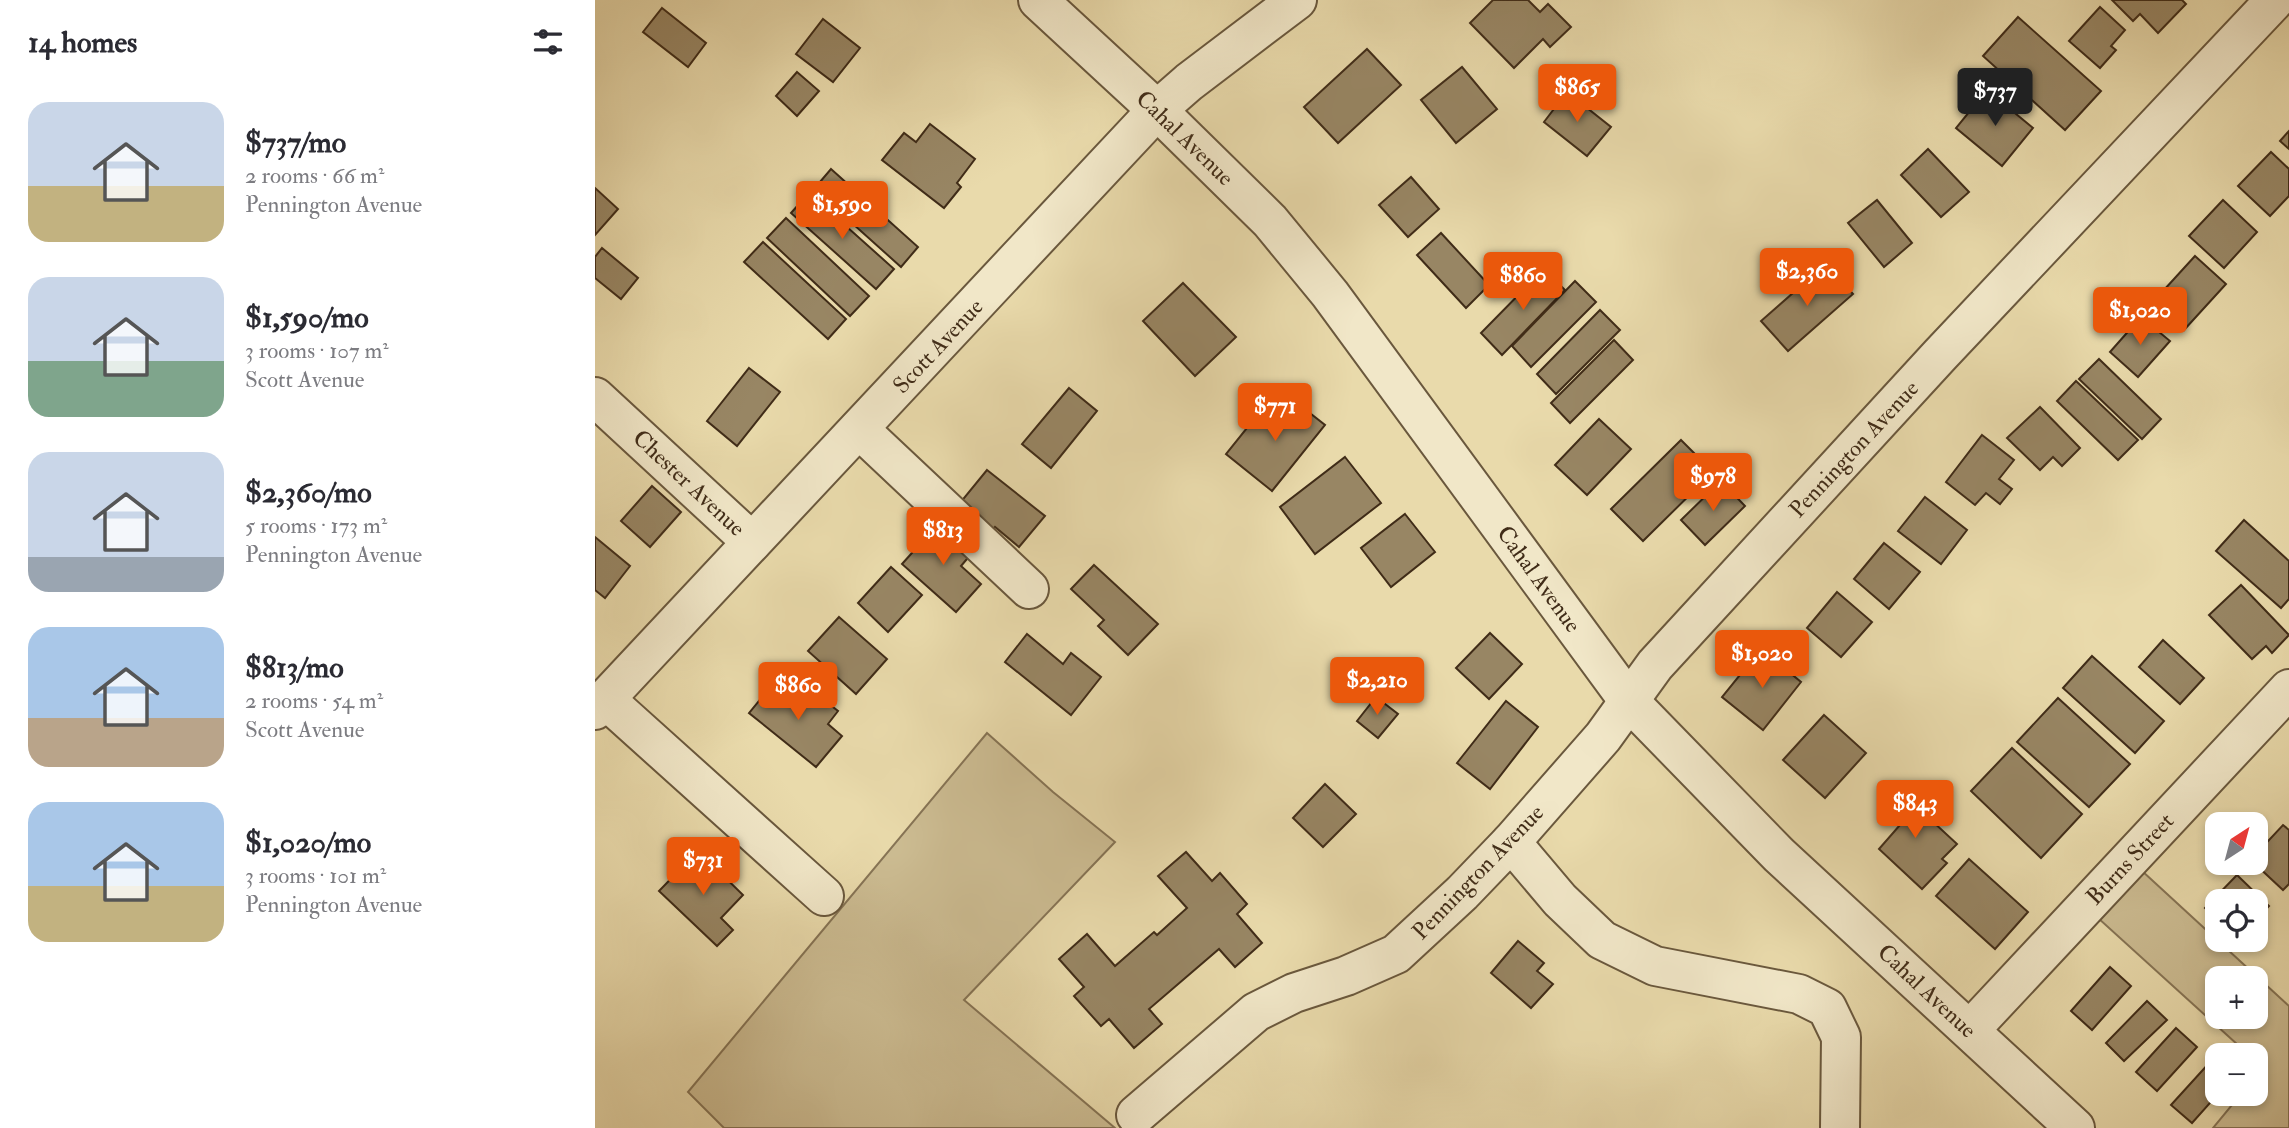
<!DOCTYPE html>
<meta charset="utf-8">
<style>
body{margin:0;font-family:"IM FELL Double Pica",serif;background:#f2f2f3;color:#2b2b33;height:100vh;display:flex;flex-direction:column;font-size:26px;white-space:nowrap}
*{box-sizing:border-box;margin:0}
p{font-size:23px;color:#7c7c81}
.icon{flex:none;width:38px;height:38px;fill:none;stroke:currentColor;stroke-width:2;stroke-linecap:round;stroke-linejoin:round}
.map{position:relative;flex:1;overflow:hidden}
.sheet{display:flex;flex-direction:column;background:#fff;width:595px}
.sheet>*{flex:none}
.needle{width:46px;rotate:36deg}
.controls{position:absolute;left:1610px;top:812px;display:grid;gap:14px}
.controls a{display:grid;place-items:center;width:63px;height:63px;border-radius:14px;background:#fff;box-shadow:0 4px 10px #0003;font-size:35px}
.price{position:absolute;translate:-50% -60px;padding:0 16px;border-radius:7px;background:#ea580c;color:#fff;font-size:23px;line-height:46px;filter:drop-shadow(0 2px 4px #0008)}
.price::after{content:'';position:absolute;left:50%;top:42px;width:21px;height:16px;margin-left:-10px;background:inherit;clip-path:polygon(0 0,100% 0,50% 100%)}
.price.selected{background:#222;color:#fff}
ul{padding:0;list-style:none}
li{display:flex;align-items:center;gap:21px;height:175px;padding:0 28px}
li span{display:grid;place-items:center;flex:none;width:196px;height:140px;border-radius:21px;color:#555}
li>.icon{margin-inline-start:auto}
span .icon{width:84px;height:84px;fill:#fffc;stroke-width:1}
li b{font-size:30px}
h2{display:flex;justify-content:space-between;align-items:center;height:84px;padding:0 28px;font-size:30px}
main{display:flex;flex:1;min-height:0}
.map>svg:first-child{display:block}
.green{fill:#ccbc92;stroke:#867455;stroke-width:2;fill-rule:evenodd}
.building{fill:#988664;stroke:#402c18;stroke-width:2}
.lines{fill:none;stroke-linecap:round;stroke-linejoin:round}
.minor-casing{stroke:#6a583d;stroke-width:42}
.minor{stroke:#f1e7c8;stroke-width:38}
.labels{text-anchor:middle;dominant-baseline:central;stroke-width:6;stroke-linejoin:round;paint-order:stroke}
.street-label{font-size:23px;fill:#402c18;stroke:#f1e7c8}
</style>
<main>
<section class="sheet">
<h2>14 homes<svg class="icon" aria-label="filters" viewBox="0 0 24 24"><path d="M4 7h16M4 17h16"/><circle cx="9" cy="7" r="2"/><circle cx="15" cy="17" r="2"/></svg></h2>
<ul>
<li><span style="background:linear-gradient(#c9d6e8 60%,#c2b280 0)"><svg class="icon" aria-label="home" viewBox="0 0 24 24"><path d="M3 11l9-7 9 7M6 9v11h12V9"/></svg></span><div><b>$737/mo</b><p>2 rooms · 66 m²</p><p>Pennington Avenue</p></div></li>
<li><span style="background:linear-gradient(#c9d6e8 60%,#7fa58c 0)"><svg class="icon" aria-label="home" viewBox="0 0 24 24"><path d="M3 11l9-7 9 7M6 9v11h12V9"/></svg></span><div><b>$1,590/mo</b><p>3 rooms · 107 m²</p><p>Scott Avenue</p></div></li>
<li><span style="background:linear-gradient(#c9d6e8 75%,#9aa5b1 0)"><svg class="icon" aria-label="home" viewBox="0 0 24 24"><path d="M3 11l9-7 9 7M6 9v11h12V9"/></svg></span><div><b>$2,360/mo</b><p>5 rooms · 173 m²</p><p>Pennington Avenue</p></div></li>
<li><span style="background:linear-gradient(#a9c7e8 65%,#b9a48a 0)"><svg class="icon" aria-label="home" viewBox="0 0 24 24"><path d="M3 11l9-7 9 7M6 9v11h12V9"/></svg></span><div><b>$813/mo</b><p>2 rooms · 54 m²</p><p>Scott Avenue</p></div></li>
<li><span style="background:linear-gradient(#a9c7e8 60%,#c2b280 0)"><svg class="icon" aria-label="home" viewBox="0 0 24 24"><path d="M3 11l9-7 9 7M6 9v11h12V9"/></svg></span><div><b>$1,020/mo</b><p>3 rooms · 101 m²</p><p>Pennington Avenue</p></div></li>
</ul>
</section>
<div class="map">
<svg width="1694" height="1128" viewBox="0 0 1694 1128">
<rect width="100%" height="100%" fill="#e9daab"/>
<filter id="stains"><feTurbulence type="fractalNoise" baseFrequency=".00286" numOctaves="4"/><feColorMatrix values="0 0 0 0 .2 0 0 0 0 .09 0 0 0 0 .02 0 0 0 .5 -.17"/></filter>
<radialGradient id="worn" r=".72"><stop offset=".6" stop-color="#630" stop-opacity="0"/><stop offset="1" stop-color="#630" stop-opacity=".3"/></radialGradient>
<!-- green -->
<g class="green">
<polygon points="392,733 458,792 520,842 369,1000 520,1128 129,1128 93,1092"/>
<path d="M1546,870L1694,1006V1128H1618L1646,1094H1661V1075L1667,1068L1661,1062V1055H1654L1503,918ZM1622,978H1661V1017H1622Z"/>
</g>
<!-- building -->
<g class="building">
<polygon points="898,0 933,0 945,12 953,4 976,27 955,47 948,39 919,68 875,23"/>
<polygon points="1517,0 1587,0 1591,4 1563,33 1545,14 1538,21"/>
<polygon points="1505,7 1530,30 1516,46 1521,50 1505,68 1474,41"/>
<polygon points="67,8 111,43 93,67 48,32"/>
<polygon points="1423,17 1506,91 1470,130 1388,56"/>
<polygon points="228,19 265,48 238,82 201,54"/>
<polygon points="772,49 806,85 743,143 709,107"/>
<polygon points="867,67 902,109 861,143 826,100"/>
<polygon points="202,72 224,91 202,116 181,96"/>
<polygon points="1392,90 1438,128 1407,166 1361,128"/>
<polygon points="972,92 1016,127 992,156 949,122"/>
<polygon points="335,124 380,159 362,183 366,187 349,208 287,160 309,133 321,142"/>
<polygon points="1694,131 1694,149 1685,141"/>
<polygon points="1333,149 1374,192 1346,217 1306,175"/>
<polygon points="1676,152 1694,169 1694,196 1675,216 1643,186"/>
<polygon points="236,169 323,247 306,267 219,189"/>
<polygon points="816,177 844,209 813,237 784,205"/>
<polygon points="0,188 23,209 0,235"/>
<polygon points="214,193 299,269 281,289 196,213"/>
<polygon points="1282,200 1317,243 1289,267 1253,223"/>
<polygon points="1628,200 1662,232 1629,268 1594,236"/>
<polygon points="191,218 274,296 255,316 172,238"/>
<polygon points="846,233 894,285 871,308 822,255"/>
<polygon points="168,242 251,319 233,339 149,262"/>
<polygon points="7,248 43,278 26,299 0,278 0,257"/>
<polygon points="1600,256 1631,284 1589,330 1558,302"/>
<polygon points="1231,264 1258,294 1193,351 1166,321"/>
<polygon points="949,269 970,290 907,355 886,333"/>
<polygon points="980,281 1001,302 936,367 917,346"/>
<polygon points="588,283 641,337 600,376 548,321"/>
<polygon points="1005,310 1025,330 961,394 942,374"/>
<polygon points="1546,317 1575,341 1543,377 1515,352"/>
<polygon points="1019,340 1038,360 975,423 956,403"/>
<polygon points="1504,359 1566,419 1547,439 1484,379"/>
<polygon points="154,368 185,392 142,446 112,421"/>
<polygon points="1481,381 1543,440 1523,460 1462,401"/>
<polygon points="474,388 502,411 456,468 427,444"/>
<polygon points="697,399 730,425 677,491 631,454 668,408 682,419"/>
<polygon points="1445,407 1485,448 1467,466 1458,457 1445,470 1412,438"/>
<polygon points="1004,419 1036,449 992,495 960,465"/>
<polygon points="1387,435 1419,460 1404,479 1417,489 1405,504 1391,493 1380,505 1351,482"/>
<polygon points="1086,440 1118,472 1048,541 1016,509"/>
<polygon points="750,457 786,503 720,554 685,507"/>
<polygon points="392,470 450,516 424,547 400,527 392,536 360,509"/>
<polygon points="1126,481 1150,506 1110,545 1086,520"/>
<polygon points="57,486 86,512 55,547 26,521"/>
<polygon points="1330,497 1372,530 1346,564 1303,531"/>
<polygon points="810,514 840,552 796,587 766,548"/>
<polygon points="1649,520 1694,561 1694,599 1686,608 1621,551"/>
<polygon points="344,523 377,553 366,566 386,584 361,612 307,564"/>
<polygon points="0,537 35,566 10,598 0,590"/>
<polygon points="1289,543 1325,572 1294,609 1259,579"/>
<polygon points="499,565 563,624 533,655 503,626 509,620 476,589"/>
<polygon points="296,567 327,595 293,632 263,603"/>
<polygon points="1646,585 1694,635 1677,653 1671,646 1657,659 1614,615"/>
<polygon points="1242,592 1277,622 1246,657 1212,628"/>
<polygon points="244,617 292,659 261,694 213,651"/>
<polygon points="895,633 927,664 894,699 861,668"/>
<polygon points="432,634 468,664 476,653 506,677 476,715 410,662"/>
<polygon points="1568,640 1609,678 1585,704 1544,667"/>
<polygon points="1166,649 1206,682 1168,730 1127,697"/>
<polygon points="1497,656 1569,721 1540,753 1468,688"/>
<polygon points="182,679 213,704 221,694 243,711 233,724 247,736 221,767 154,713"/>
<polygon points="781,697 803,714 783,738 762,721"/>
<polygon points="1463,698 1535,764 1494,807 1422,742"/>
<polygon points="911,701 943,727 895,789 862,763"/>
<polygon points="1229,715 1271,753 1230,798 1188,760"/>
<polygon points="1417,748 1487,814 1446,858 1376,791"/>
<polygon points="730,784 761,814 728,847 698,818"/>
<polygon points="1305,785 1325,804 1322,807 1362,844 1347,859 1352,863 1327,889 1284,849 1305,825 1286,806"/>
<polygon points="1688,825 1694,830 1694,884 1688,890 1659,863 1661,863 1661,854"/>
<polygon points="103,851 148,895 126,918 138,930 122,946 64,891"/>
<polygon points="591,852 617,881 625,873 652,904 642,914 667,943 640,967 624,949 554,1009 567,1024 539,1048 514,1019 506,1026 479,996 489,987 464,959 492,934 520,966 559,932 562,935 592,908 563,876"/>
<polygon points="1374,859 1433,912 1400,949 1341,896"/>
<polygon points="1642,875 1674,906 1661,920 1661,901 1622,901 1622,921 1610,908"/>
<polygon points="923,941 949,963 942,971 958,984 936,1008 896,973"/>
<polygon points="1515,967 1536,986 1497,1030 1476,1011"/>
<polygon points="1552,1001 1572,1020 1529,1061 1511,1043"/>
<polygon points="1581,1028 1602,1047 1562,1091 1541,1072"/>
<polygon points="1616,1061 1622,1067 1623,1094 1597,1123 1576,1105"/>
</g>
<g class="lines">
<!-- minor casing -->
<g class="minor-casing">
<g id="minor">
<polyline points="443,0 562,110 675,221 735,294 1033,700 1184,855 1480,1128"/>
<polyline points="0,397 157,542"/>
<polyline points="264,429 434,589"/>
<polyline points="10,699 229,896"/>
<polyline points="0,710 562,110 594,82 702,0"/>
<polyline points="916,842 965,900 1007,940 1060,966 1204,994 1232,1008 1246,1037 1245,1128"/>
<polyline points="1375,1030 1694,689"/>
<polyline points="541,1115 661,1012 699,993 751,976 801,954 867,893 916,842 1008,737 1060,665 1345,355 1680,0"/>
</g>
</g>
<!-- minor -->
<use href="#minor" class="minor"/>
</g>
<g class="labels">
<!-- street labels -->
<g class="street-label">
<text transform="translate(590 138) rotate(44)">Cahal Avenue</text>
<text transform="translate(343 346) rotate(-47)">Scott Avenue</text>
<text transform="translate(1259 449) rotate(-47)">Pennington Avenue</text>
<text transform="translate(94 483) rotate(43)">Chester Avenue</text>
<text transform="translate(944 579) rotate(54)">Cahal Avenue</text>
<text transform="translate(1535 859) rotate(-47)">Burns Street</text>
<text transform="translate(883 872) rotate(-46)">Pennington Avenue</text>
<text transform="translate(1332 991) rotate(43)">Cahal Avenue</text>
</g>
</g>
<rect width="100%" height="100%" filter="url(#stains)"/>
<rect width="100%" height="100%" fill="url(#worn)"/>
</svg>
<div class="controls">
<a><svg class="needle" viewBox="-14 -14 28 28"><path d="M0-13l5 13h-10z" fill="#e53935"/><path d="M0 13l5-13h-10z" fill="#7c7c81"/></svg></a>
<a><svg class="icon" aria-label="locate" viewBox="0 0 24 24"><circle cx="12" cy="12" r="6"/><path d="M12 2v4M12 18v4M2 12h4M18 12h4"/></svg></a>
<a>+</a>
<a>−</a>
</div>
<b class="price" style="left:982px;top:124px">$865</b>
<b class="price selected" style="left:1400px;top:128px">$737</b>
<b class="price" style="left:247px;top:241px">$1,590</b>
<b class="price" style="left:1212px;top:308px">$2,360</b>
<b class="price" style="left:928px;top:312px">$860</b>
<b class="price" style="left:1545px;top:347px">$1,020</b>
<b class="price" style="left:680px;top:443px">$771</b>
<b class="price" style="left:1118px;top:513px">$978</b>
<b class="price" style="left:348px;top:567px">$813</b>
<b class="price" style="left:1167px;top:690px">$1,020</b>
<b class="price" style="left:782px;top:717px">$2,210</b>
<b class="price" style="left:203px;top:722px">$860</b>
<b class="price" style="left:1320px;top:840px">$843</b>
<b class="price" style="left:108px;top:897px">$731</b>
</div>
</main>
